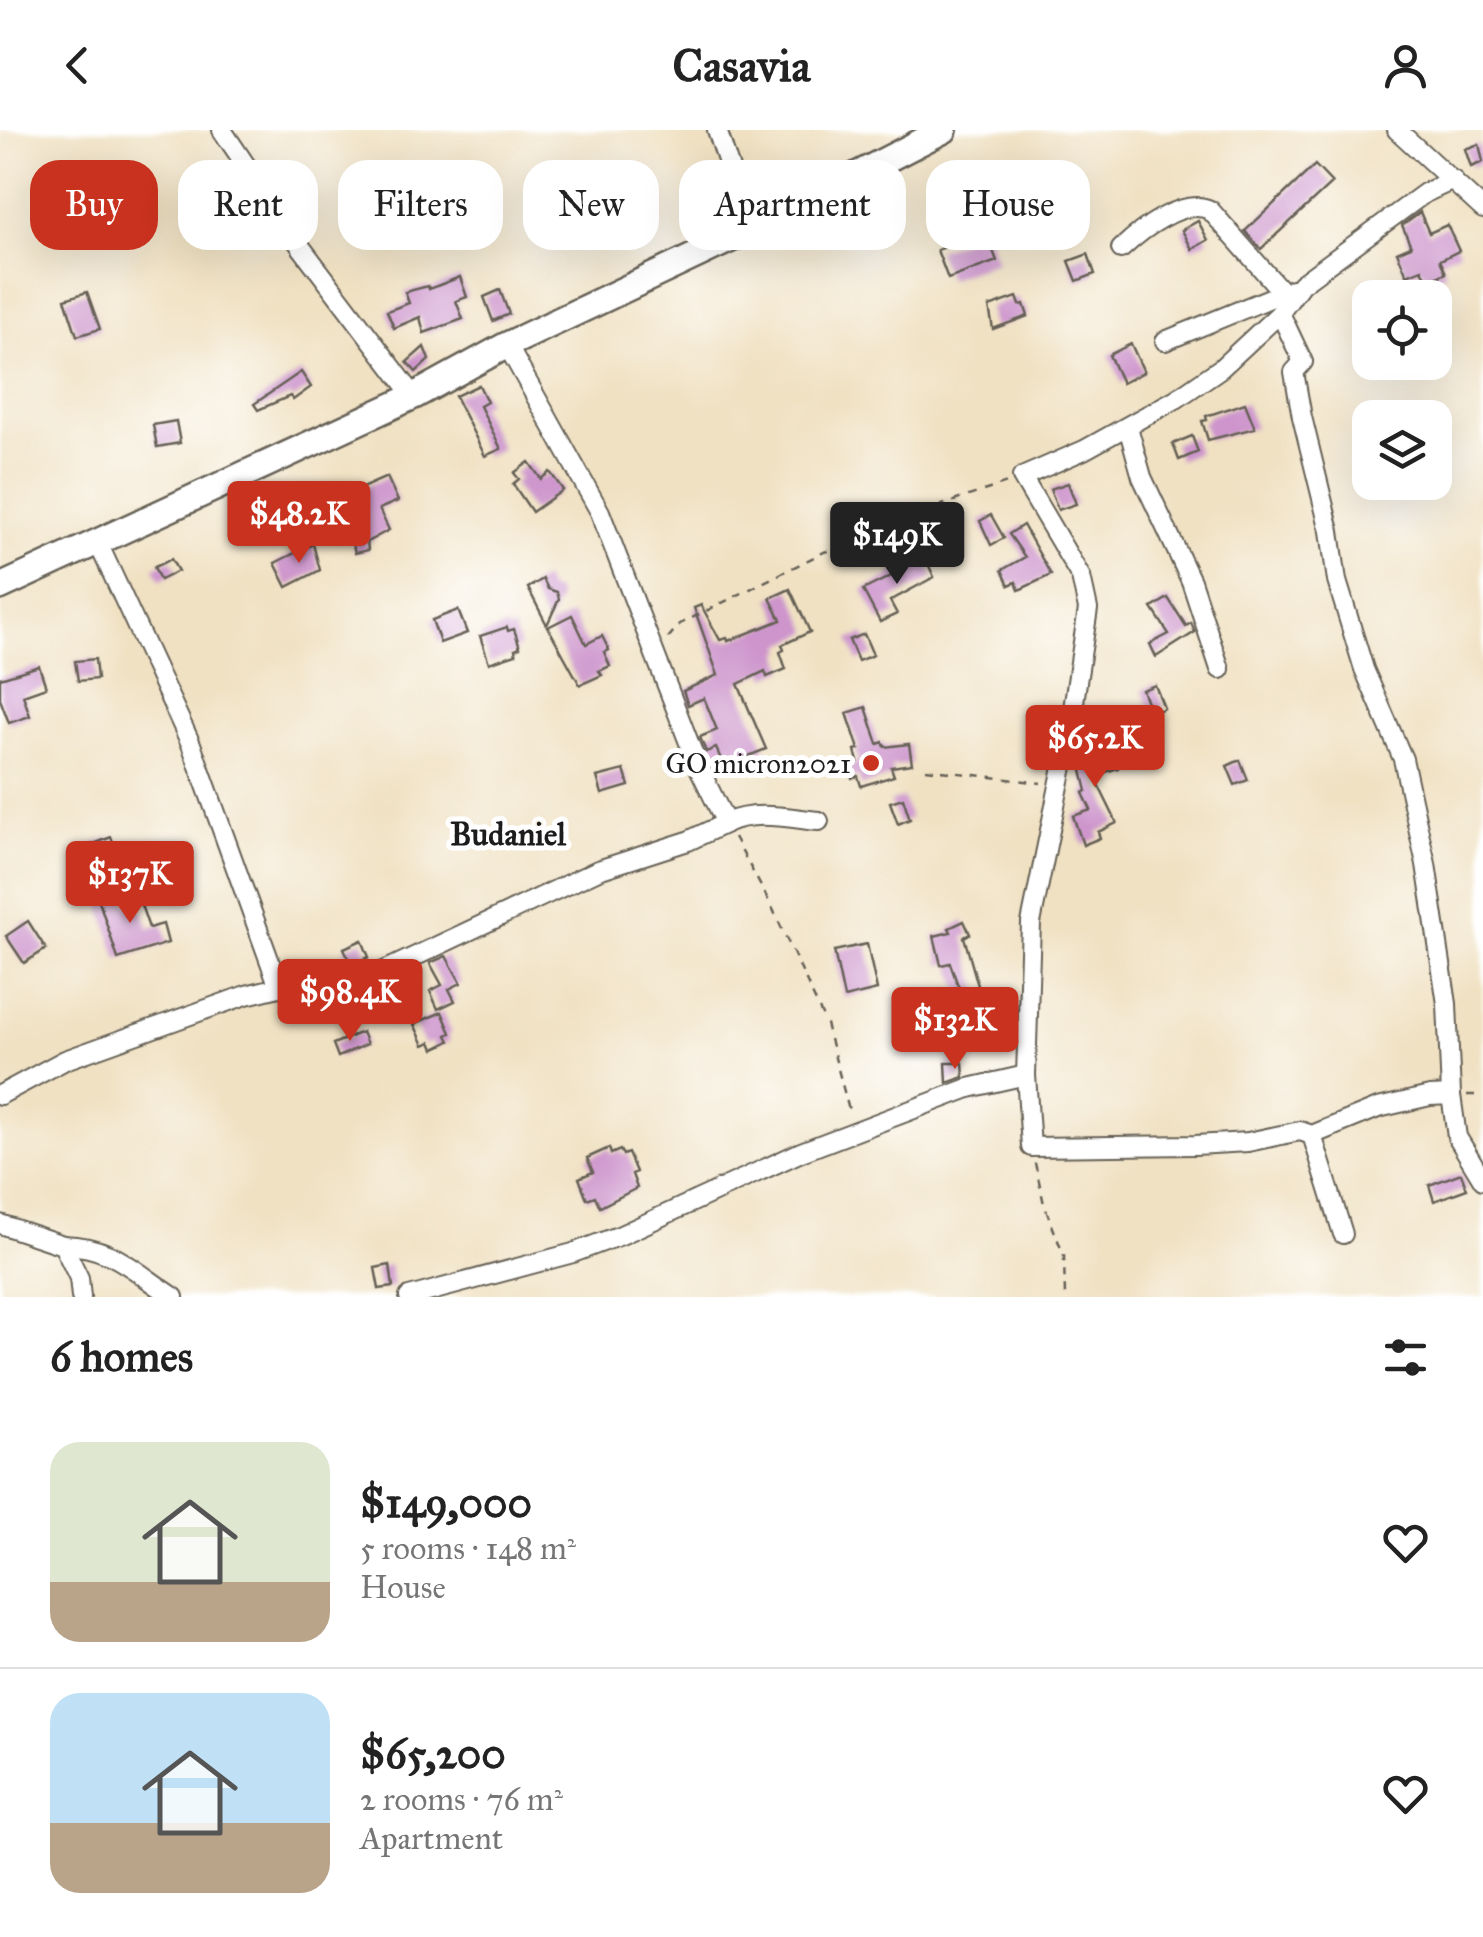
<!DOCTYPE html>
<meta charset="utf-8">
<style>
body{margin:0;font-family:"IM FELL Great Primer",serif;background:#f2f2f2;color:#222;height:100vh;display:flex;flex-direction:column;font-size:38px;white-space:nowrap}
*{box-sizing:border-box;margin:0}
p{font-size:32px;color:#767676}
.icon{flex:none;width:55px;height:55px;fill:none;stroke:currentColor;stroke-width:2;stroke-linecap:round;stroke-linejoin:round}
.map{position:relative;height:1167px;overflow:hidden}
.panel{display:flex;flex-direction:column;background:#fff;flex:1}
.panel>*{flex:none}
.guide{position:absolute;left:30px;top:30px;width:1425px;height:90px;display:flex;gap:20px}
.controls{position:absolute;left:1352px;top:150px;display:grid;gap:20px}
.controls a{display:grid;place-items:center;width:100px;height:100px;border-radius:20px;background:#fff;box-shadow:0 10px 40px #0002;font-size:50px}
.price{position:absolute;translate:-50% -85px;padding:0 22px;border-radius:10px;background:#c8321e;color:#fff;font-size:32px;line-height:65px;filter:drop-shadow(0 2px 5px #0008)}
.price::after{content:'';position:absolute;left:50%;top:60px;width:30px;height:22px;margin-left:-15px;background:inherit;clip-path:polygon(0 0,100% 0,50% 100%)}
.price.selected{background:#222;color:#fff}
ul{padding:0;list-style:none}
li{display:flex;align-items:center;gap:30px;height:250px;padding:0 50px}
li+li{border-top:2px solid #e0e0e0}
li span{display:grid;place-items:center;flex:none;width:280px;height:200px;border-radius:30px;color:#555}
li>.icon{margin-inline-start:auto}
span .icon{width:120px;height:120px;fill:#fffc;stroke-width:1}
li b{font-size:42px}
h2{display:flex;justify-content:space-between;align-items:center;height:120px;padding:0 50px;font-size:42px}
.pill{padding:0 35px;border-radius:30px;background:#fff;box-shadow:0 10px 40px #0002;font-size:35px;line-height:90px}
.pill.selected{background:#c8321e;color:#fff}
header{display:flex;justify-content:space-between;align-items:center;height:130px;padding:0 50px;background:#fff;font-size:45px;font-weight:700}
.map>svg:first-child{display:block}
.building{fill:#cd95cc}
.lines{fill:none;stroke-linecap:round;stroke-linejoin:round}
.minor-casing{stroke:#666156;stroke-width:22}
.secondary-casing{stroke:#666156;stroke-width:30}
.path{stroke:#666156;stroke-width:2.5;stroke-dasharray:8 8;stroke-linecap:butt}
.minor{stroke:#fff;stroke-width:18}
.secondary{stroke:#fff;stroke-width:25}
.poi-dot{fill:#c8321e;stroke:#fff;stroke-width:4}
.labels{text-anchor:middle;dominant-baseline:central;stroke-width:10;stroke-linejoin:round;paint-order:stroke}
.poi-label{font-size:28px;fill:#1c1c1c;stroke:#fff;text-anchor:end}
.quarter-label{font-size:32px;font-weight:bold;fill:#1c1c1c;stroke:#fff}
</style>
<header><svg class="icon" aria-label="back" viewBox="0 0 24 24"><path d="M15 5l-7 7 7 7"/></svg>Casavia<svg class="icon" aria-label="person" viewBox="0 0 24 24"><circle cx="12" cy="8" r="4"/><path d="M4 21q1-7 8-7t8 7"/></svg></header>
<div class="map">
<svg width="1483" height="1167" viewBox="0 0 1483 1167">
<rect width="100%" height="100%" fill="#fff"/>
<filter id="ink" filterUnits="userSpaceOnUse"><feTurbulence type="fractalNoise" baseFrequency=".01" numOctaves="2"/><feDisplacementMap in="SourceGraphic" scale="20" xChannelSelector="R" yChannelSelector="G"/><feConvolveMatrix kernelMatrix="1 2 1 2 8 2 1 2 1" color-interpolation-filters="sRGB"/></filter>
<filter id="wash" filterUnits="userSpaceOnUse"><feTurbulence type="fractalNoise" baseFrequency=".0048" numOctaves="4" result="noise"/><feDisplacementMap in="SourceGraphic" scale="40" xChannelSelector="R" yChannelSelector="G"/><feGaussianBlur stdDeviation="2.25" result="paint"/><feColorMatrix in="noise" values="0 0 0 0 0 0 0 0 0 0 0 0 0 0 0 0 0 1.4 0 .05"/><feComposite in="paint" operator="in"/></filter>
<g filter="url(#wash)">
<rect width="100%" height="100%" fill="#f0e1c2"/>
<g id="blocks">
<!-- building -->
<g class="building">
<polygon points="1479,14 1483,32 1471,37 1465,19"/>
<polygon points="1315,35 1332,53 1261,119 1245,101"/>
<polygon points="219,49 230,76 213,83 202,56"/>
<polygon points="1063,56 1068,71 1032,88 1025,75 1036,66"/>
<polygon points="610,80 617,107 590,114 584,86"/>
<polygon points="1420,82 1429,103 1447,95 1459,121 1440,130 1446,143 1428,151 1422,139 1407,145 1397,122 1411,116 1402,95"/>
<polygon points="1198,91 1208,110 1192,119 1182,100"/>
<polygon points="986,102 997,131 948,149 937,120"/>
<polygon points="1088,124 1095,144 1077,151 1069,131"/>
<polygon points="460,147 467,167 456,171 463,189 424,203 420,187 394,198 387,181 409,173 405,162 428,156 429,159"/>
<polygon points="500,160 509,184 493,191 484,167"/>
<polygon points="87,162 100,199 77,206 65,169"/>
<polygon points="1017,167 1020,175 1024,174 1028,186 993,199 989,177"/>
<polygon points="1131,214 1144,242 1122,253 1109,225"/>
<polygon points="424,217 429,230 416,242 407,232"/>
<polygon points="301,242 311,257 293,270 290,266 258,280 254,274"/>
<polygon points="479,255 487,272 480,276 501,319 485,326 455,266"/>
<polygon points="1245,273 1255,298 1208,310 1202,291 1207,290 1206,286"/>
<polygon points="176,291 180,313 157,317 153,295"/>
<polygon points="1192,306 1198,322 1179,330 1173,314"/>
<polygon points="529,332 541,349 550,342 563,360 532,382 513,354 519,349 514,343"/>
<polygon points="387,347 398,371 379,379 389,400 367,412 368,420 355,423 348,396 354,393 341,367"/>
<polygon points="1068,353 1076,374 1058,380 1050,359"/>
<polygon points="315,356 337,356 337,376 318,385 309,385 310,389 256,414 247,395 315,368"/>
<polygon points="991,385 1004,408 991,415 980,391"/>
<polygon points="1023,395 1051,445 1019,460 1016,452 1009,455 1002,440 1025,427 1009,404"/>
<polygon points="313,414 320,440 287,457 275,433"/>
<polygon points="925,427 934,447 890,471 897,484 880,492 863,460 893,445 892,442"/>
<polygon points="171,429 178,441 160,450 154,437"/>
<polygon points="543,449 548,459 557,462 559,469 547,495 528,458"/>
<polygon points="790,459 810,502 782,515 784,520 780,522 786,539 767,547 765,541 738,554 766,619 724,636 716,618 706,622 700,607 717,600 704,568 688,575 683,561 718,545 694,478 701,475 720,510 727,508 728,511 781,490 770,468"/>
<polygon points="1168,468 1186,496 1191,493 1195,502 1156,527 1150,514 1169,504 1152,478"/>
<polygon points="458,480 467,503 440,513 432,490"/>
<polygon points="572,485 586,514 602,506 609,520 604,522 610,536 599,541 602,545 580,555 548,497"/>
<polygon points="507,497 508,501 514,499 520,517 515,519 516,524 489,533 480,506"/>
<polygon points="864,504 873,525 858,531 849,510"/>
<polygon points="95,529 97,549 78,551 75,531"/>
<polygon points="39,536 46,557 23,565 30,586 9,593 0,569 0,548"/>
<polygon points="1155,555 1164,578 1152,584 1142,560"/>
<polygon points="866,577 878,614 883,612 885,617 909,614 912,634 891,637 894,646 861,656 858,646 852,648 848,635 858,632 855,620 859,619 847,583"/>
<polygon points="1126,578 1130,600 1113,604 1108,582"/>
<polygon points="1109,608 1118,638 1094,646 1117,693 1098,702 1100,708 1083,715 1073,686 1091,680 1083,663 1087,661 1078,624 1083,623 1081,617"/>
<polygon points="1240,630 1248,650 1235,655 1227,636"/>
<polygon points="624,640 629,656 602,664 597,647"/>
<polygon points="903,668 910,689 898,694 890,672"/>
<polygon points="111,707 118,724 93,734 86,717"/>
<polygon points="119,760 129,776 140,772 149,798 163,794 168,813 118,829 98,768"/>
<polygon points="28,791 46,819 24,833 6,806"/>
<polygon points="964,791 970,804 964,807 979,859 984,868 998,865 999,877 1016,878 1015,907 987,907 988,913 969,914 968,898 944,903 938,877 954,873 952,867 961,864 950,833 941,835 934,806 951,802 949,798"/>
<polygon points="362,810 369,827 351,835 344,818"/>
<polygon points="867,814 877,860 844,868 834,821"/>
<polygon points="446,826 461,853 449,859 455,871 438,879 430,861 442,855 430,833"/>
<polygon points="442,882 451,903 447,905 450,911 434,919 431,912 424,915 414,894"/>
<polygon points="362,902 367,914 338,927 333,914"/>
<polygon points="946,933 963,933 964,947 947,953"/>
<polygon points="609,1018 611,1024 620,1020 623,1025 628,1023 636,1042 632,1044 637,1058 600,1077 595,1066 587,1069 579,1048 593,1042 587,1028"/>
<polygon points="1461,1043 1467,1059 1434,1071 1429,1055"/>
<polygon points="390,1135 393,1157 379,1159 375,1138"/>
</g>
</g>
</g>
<g filter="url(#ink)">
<use href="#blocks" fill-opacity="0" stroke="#666156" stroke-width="2.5"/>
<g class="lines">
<!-- minor casing -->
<g class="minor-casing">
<g id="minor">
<polyline points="222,0 301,117 414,266"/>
<polyline points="717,0 750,100"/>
<polyline points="1397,0 1483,79"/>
<polyline points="1453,50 1425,63 1301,154 1280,183 1221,238 1176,269 1084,320 1022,347 1081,447 1088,479 1068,612 1031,793 1026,945 1031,1017 1195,1015 1248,1012 1300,1001 1312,1005 1378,978 1430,966 1451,965 1457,1007 1483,1050"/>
<path d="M1121,119C1141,100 1183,67 1210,80L1284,164"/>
<polyline points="1280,183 1303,232 1294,242 1302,287 1330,401 1337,451 1364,539 1403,629 1426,734 1447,874 1451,965"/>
<polyline points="1165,211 1292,159"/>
<path d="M507,215L600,382L698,636L726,693C754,680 788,688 819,691"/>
<polyline points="1128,297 1142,347 1191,451 1220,539"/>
<polyline points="98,413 191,614 279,857"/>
<polyline points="0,965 65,930 246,865 279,857 340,857 363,851 598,740 688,711 726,693"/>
<polyline points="1312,1005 1343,1104"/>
<polyline points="0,1094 63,1115 79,1148 81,1167"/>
<path d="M63,1115C114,1116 133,1141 174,1167"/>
<polyline points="409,1167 573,1123 621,1105 801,1022 969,958 1026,945"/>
</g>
</g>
<!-- secondary casing -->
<g class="secondary-casing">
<polyline id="secondary" points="0,457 414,266 507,215 750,100 944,0"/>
</g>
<!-- path -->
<g class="path">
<polyline points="668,508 680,494 824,422 918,395 942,375 1007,353"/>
<polyline points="926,639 1041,653"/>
<polyline points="734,707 771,775 826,894 850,984"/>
<polyline points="1467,965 1483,965"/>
<polyline points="1035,1033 1044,1074 1064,1126 1065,1167"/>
</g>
<!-- minor -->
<use href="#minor" class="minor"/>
<!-- secondary -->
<use href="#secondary" class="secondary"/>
</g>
</g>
<!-- markers -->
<circle class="poi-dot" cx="871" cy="633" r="10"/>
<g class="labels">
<!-- poi labels -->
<g class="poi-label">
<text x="851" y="633">GO micron2021</text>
</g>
<!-- quarter labels -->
<g class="quarter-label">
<text x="508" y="704">Budaniel</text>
</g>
</g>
</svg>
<div class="controls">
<a><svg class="icon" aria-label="locate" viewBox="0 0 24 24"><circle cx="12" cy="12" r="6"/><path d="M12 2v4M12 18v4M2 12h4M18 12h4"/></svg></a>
<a><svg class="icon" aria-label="layers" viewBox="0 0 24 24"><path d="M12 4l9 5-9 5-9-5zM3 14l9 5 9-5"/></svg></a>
</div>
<b class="price" style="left:299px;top:436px">$48.2K</b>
<b class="price selected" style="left:897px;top:457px">$149K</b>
<b class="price" style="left:1095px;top:660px">$65.2K</b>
<b class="price" style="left:130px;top:796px">$137K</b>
<b class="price" style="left:350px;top:914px">$98.4K</b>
<b class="price" style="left:955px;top:942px">$132K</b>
<div class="guide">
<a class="pill selected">Buy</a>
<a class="pill">Rent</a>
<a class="pill">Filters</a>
<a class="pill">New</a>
<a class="pill">Apartment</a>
<a class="pill">House</a>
</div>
</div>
<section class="panel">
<h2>6 homes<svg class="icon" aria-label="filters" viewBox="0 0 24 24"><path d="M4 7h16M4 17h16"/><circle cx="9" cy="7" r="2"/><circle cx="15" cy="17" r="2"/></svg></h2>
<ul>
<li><span style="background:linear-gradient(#dfe7d0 70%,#b9a48a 0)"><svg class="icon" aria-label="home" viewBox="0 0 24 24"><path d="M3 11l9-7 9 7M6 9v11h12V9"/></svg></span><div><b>$149,000</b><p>5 rooms · 148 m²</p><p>House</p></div><svg class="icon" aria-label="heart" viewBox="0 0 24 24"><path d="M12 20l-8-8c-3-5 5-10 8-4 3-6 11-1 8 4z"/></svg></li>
<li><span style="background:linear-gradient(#bfe0f5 65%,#b9a48a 0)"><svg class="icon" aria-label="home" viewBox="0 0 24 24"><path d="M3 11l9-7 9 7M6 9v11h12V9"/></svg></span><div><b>$65,200</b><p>2 rooms · 76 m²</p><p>Apartment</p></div><svg class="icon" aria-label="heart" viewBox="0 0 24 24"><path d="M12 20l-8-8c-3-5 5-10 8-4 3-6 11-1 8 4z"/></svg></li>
</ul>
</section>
